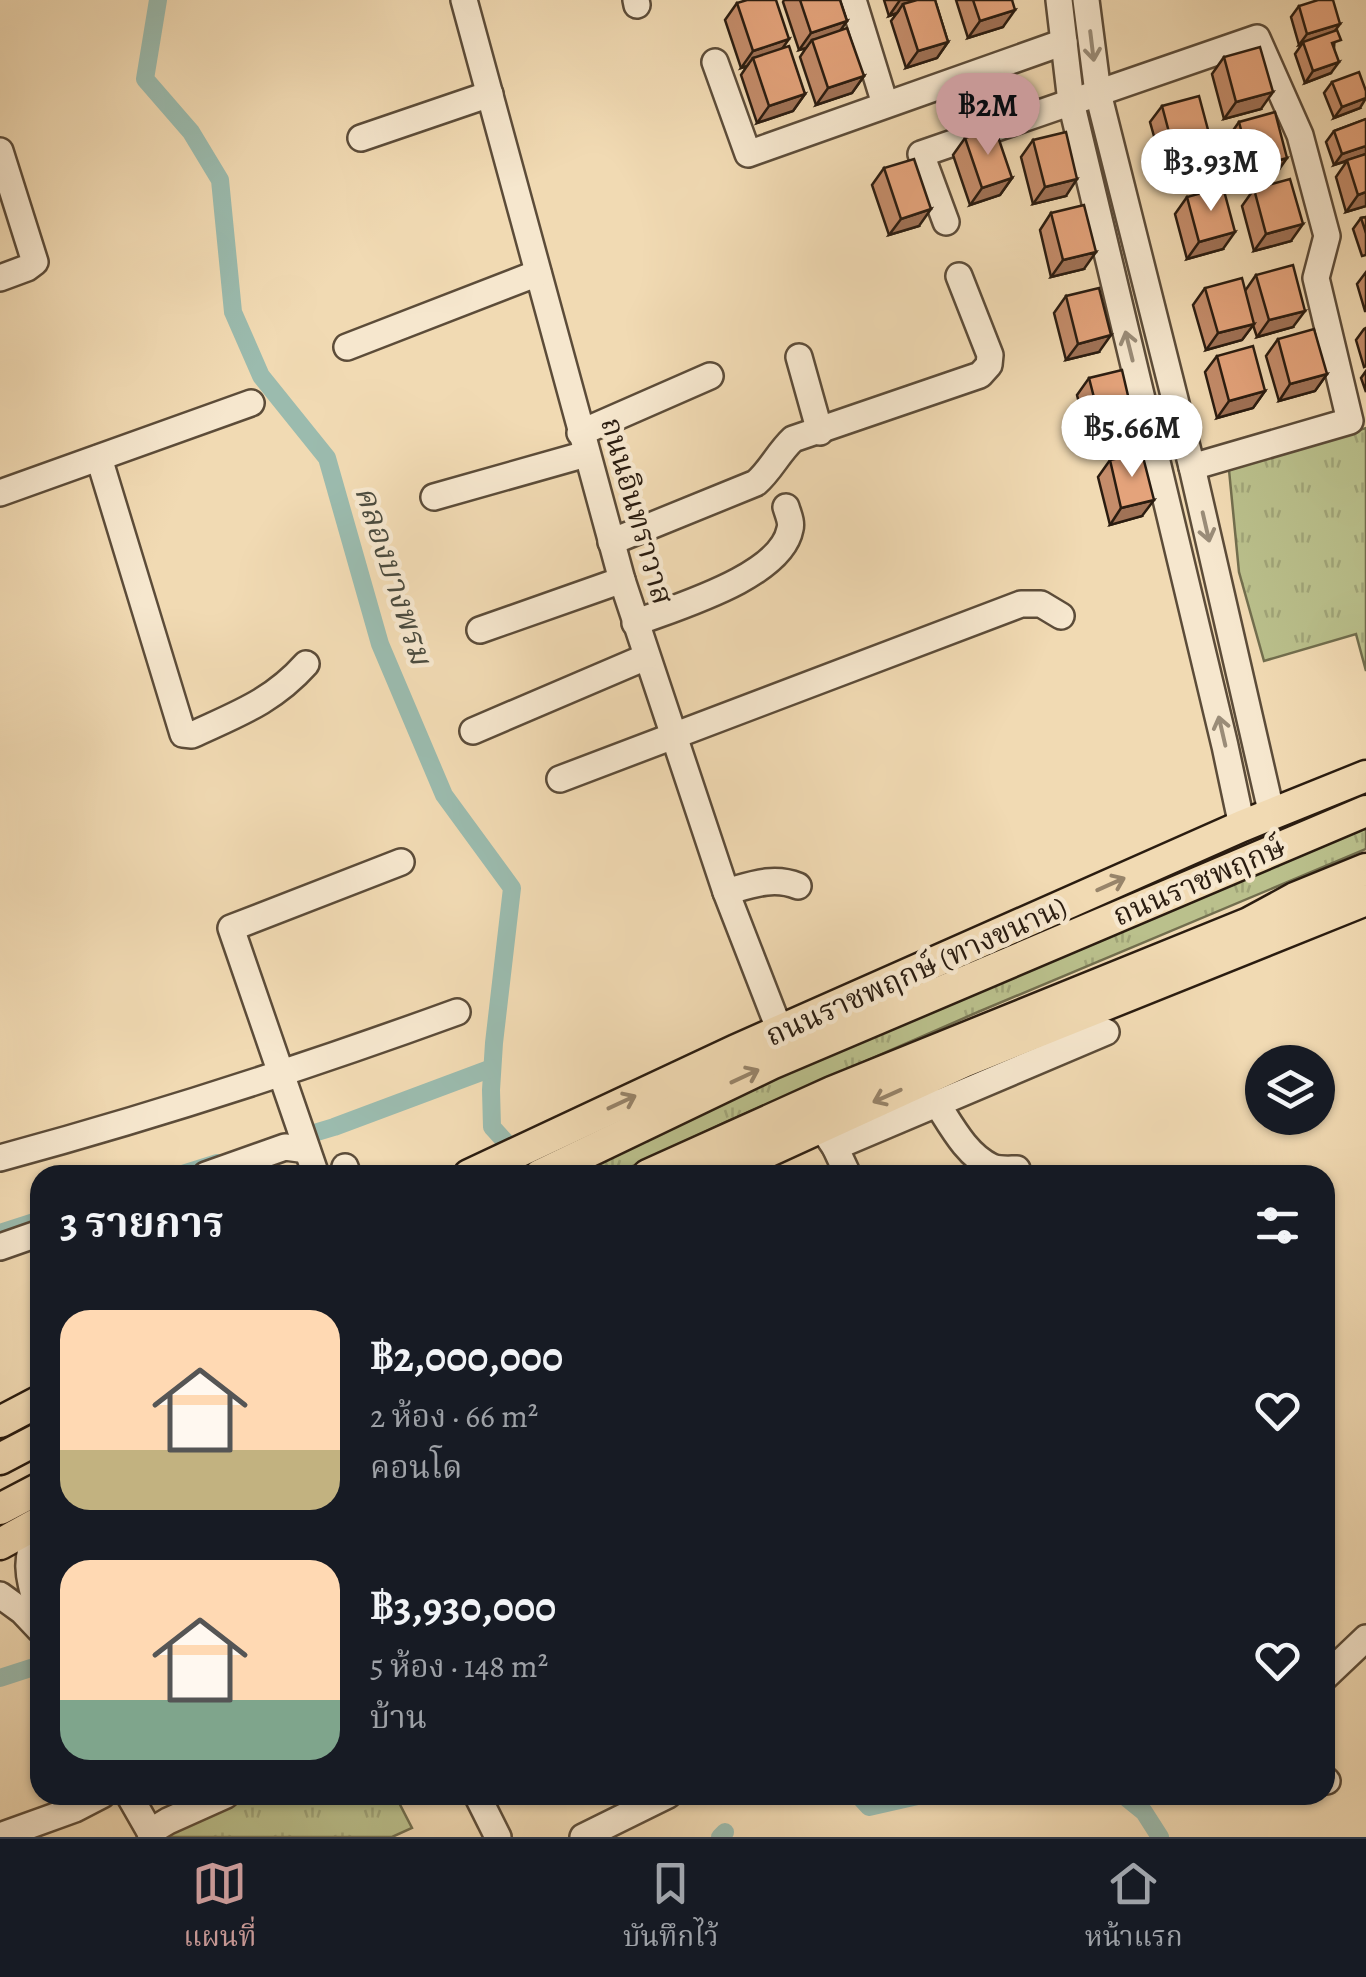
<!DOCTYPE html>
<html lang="th">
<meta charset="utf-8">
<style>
body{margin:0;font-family:Alegreya,"Noto Serif Thai",serif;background:#242831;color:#f1f3f6;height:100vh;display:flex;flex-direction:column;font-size:38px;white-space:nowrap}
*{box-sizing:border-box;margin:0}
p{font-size:32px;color:#9ea1a6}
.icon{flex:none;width:55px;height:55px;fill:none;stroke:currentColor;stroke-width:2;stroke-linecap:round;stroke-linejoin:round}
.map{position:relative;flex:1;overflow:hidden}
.sheet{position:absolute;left:30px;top:1165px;width:1305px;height:640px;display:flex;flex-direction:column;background:#171b24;border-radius:30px;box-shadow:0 2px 8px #0004}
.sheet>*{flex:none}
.tools{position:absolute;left:1245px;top:1045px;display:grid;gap:20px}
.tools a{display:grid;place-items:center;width:90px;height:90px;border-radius:50%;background:#171b24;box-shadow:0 2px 8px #0004;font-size:50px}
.price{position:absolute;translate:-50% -85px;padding:0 22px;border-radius:35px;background:#fff;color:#222;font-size:32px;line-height:65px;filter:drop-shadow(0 2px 5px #0008)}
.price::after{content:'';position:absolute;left:50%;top:60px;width:30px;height:22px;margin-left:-15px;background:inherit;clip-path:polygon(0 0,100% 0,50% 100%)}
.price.current{background:#c59692;color:#111}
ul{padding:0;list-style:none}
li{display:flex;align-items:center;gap:30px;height:250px;padding:0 30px}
li span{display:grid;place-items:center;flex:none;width:280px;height:200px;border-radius:30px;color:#555}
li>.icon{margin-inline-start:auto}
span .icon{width:120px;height:120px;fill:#fffc;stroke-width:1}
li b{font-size:42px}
h2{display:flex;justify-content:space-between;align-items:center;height:120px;padding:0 30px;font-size:42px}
.tabs{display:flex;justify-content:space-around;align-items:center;height:140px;border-top:2px solid #363941;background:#171b24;font-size:28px;color:#9ea1a6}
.tabs a{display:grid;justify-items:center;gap:5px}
.tabs .current{color:#c59692}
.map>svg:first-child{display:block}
.grass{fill:url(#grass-tufts);stroke:#726e4e;stroke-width:2.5}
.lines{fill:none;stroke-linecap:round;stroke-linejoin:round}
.canal{stroke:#9bbbae;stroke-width:18}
.minor-casing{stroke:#5c4c39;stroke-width:30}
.major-casing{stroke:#2a1c10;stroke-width:35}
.minor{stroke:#f6e7ce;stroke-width:25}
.major{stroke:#f1dab3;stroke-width:30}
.wall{fill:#c48c6a;stroke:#2a1c10;stroke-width:2.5}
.shaded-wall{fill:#a07256;stroke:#2a1c10;stroke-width:2.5}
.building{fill:#e4a37b;stroke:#2a1c10;stroke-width:2.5}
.oneway{stroke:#9a8c78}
.oneway2{stroke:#97846a}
.labels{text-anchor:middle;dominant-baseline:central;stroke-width:9;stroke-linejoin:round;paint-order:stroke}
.street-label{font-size:30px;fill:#2a1c10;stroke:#f6e7ce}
.water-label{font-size:32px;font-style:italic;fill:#4c4c3f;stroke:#f6e7ce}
</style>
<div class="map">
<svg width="1366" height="1837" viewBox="0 0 1366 1837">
<defs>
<pattern id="grass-tufts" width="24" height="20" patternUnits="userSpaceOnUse" patternTransform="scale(2.5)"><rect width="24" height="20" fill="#bac08c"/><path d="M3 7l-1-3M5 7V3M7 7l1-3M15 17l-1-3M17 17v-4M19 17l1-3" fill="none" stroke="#a0a478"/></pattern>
</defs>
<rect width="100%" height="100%" fill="#f1dab3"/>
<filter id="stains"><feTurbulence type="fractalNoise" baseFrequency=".002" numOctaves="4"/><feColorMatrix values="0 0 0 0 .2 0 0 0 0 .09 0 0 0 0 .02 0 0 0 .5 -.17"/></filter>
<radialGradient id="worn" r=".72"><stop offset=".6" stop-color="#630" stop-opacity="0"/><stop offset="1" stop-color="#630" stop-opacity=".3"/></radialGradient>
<!-- grass -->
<g class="grass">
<polygon points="1366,428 1366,671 1356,634 1264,661 1239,572 1229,470"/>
<polygon points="1366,826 1366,849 978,1012 726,1122 614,1175 572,1175 816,1059"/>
<polygon points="236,1795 395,1795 412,1828 392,1837 167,1837 164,1831"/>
</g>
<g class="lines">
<!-- canal -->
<g class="canal">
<polyline points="158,0 145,79 191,132 220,180 233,312 261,376 327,458 380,644 444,795 512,888 494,1043 491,1090 492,1127 521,1159"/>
<polyline points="294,1139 334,1127 492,1068"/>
<polyline points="179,1175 217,1163"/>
<polyline points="0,1233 40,1220"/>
<polyline points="0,1678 40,1665"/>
<polyline points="858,1795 869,1807 922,1795"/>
<polyline points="1123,1795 1144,1812 1160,1837"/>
<polyline points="720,1837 725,1832"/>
</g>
<!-- minor casing -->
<g class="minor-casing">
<g id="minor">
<polyline points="464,0 622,580 726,892 780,1031"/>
<polyline points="636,0 637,5"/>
<polyline points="853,0 885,104"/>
<polyline points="1059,0 1071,102 1225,746 1242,826"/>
<polyline points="1086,0 1098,93 1192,467 1272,815"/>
<polyline points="715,62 748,154 1064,42"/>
<polyline points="361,138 490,94"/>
<polyline points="0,151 35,262 27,268 0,278"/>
<polyline points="946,222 921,154 1257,38 1300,135 1327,236 1316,278 1350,421 1192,467"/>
<polyline points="347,347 538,273"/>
<polyline points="799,357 820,432"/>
<polyline points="580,433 710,376"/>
<path d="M99,458L183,734L192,735C237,714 272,702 306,664"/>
<polyline points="0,493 251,403"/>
<polyline points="434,497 586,454"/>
<path d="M611,542L756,483C771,470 778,453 793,439L980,375L989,365L990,355L959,276"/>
<path d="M635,623C676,607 781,577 790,529C792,522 788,514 786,507"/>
<polyline points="480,630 622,580"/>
<polyline points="473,731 646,657"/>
<polyline points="560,779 1021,604 1041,604 1061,616"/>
<path d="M726,892C751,885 773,876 798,886"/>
<path d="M936,1102C951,1125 966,1155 992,1167C999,1170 1009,1169 1017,1169"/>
<polyline points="826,1134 835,1147 848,1175"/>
<polyline points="835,1147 1106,1032"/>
<path d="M0,1158C155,1116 306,1067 457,1012"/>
<polyline points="345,1167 348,1175"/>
<polyline points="206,1175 285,1147 307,1150"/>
<polyline points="316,1175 231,928 401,862"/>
<polyline points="0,1247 40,1233"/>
<path d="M40,1527C21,1562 30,1580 40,1616"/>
<polyline points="0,1595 22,1611 40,1630"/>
<polyline points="1325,1677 1366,1638"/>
<polyline points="1325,1779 1327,1781"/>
<polyline points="129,1795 153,1837"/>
<polyline points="477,1795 498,1837"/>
<polyline points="150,1832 168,1821 226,1795"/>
<polyline points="0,1836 75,1809 102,1795"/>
<polyline points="583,1837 668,1795"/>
</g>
</g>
<!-- major casing -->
<g class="major-casing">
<g id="major">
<polyline points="469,1175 736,1050 1242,826 1366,776"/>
<polyline points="540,1175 771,1064 1366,811"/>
<polyline points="648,1175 832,1092 1249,923 1295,898 1366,869"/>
<polyline points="717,1175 963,1062 1366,900"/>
<polyline points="0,1422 40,1401"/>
<polyline points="0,1459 40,1438"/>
<polyline points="0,1509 40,1488"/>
<polyline points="0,1544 40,1522"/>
</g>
</g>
<!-- minor -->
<use href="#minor" class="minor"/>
<!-- major -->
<use href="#major" class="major"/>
</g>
<!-- wall -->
<g class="wall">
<polygon points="784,0 840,0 847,21 840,30 864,76 852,93 816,105 800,57 806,48 799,50 783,2"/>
<polygon points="884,0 935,0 948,42 937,58 906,68 891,21 897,13 889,16"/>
<polygon points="956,0 1012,0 1003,27 968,38"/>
<polygon points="737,3 783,48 805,94 793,111 757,123 741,75 747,66 741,68 725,20"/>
<polygon points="1299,6 1335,31 1334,49 1331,73 1305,83 1295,54 1302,44 1299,45 1291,17"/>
<polygon points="1224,57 1261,109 1224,119 1212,74"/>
<polygon points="1332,82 1360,108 1334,118 1324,93"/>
<polygon points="1162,106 1199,158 1163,168 1150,122"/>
<polygon points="1366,119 1366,206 1346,212 1336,177 1347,161 1334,165 1326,142 1334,131"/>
<polygon points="1239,122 1276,174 1239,184 1227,139"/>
<polygon points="965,138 1012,178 1000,195 970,205 953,155"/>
<polygon points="1033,140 1066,196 1033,204 1021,157"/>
<polygon points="884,168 919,226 889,235 872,185"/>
<polygon points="1254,189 1291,241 1254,251 1242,206"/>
<polygon points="1187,197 1223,249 1187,259 1175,214"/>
<polygon points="1051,213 1084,269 1051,277 1040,230"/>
<polygon points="1366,217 1366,255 1362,256 1353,229 1361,218"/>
<polygon points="1366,272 1366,311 1365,311 1357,284"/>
<polygon points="1256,275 1293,327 1257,337 1253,325 1242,340 1206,350 1193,305 1205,288 1245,291"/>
<polygon points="1066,296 1099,352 1066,360 1054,313"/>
<polygon points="1366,328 1366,366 1364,367 1356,340 1364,329"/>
<polygon points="1278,339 1327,374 1315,391 1279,401 1266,356"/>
<polygon points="1217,356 1265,391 1253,408 1217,418 1205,372"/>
<polygon points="1366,371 1366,392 1361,378"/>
<polygon points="1089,378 1133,417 1122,434 1089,442 1077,395"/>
<polygon points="1110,460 1142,516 1110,525 1098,477"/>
</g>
<!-- shaded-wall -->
<g class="shaded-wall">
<polygon points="900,0 923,0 903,4 897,13 889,16"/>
<polygon points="1015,10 1003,27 968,38 980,21"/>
<polygon points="847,21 835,38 812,40 806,48 799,50 811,33"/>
<polygon points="1340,24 1332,35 1299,45 1307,34"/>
<polygon points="789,39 777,56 753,58 747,66 741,68 753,51"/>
<polygon points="948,42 937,58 906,68 918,51"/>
<polygon points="1339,62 1331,73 1305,83 1313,71"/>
<polygon points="864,76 852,93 816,105 828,88"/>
<polygon points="1273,92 1261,109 1224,119 1236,102"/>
<polygon points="805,94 793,111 757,123 769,106"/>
<polygon points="1366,98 1360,108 1334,118 1342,107"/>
<polygon points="1211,141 1199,158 1163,168 1174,151"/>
<polygon points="1366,146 1366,154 1334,165 1342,154"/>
<polygon points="1287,158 1276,174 1239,184 1251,168"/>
<polygon points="1012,178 1000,195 970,205 982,188"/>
<polygon points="1077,179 1066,196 1033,204 1045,187"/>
<polygon points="1366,192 1366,206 1346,212 1358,195"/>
<polygon points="931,209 919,226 889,235 901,219"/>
<polygon points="1303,224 1291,241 1254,251 1266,234"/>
<polygon points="1235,232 1223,249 1187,259 1199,242"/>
<polygon points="1096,252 1084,269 1051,277 1063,260"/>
<polygon points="1305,311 1293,327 1257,337 1269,320"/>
<polygon points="1254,324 1242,340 1206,350 1218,333"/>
<polygon points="1111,335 1099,352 1066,360 1078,344"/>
<polygon points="1327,374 1315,391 1279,401 1290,384"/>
<polygon points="1265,391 1253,408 1217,418 1229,401"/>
<polygon points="1133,417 1122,434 1089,442 1101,425"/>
<polygon points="1154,500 1142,516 1110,525 1121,508"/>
</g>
<!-- building -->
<g class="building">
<polygon points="747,0 776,0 789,39 753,51 737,3"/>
<polygon points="800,0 840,0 847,21 811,33"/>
<polygon points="917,0 935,0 948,42 918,51 903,4"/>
<polygon points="973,0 1012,0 1015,10 980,21"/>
<polygon points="1318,0 1333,0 1340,24 1307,34 1299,6"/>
<polygon points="847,28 864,76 828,88 812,40"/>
<polygon points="1337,30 1341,40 1332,43 1339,62 1313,71 1303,42"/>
<polygon points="789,46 805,94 769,106 753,58"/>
<polygon points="1260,47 1273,92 1236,102 1224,57"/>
<polygon points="1359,72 1366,91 1366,98 1342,107 1332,82"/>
<polygon points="1199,96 1211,141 1174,151 1162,106"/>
<polygon points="1275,112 1287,158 1251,168 1239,122"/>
<polygon points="1366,119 1366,146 1342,154 1334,131"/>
<polygon points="995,128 1012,178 982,188 965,138"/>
<polygon points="1066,132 1077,179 1045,187 1033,140"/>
<polygon points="1366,154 1366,192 1358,195 1347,160"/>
<polygon points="914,159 931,209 901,219 884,168"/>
<polygon points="1290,179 1303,224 1266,234 1254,189"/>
<polygon points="1223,187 1235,232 1199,242 1187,197"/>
<polygon points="1084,205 1096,252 1063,260 1051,213"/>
<polygon points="1366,217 1366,233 1361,218"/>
<polygon points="1293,265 1305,311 1269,320 1256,275"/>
<polygon points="1242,278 1254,324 1218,333 1205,288"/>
<polygon points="1099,288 1111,335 1078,344 1066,296"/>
<polygon points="1314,329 1327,374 1290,384 1278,339"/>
<polygon points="1253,346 1265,391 1229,401 1217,356"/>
<polygon points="1122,370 1133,417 1101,425 1089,378"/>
<polygon points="1142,453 1154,500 1121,508 1110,460"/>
</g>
<!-- one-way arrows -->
<defs><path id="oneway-shaft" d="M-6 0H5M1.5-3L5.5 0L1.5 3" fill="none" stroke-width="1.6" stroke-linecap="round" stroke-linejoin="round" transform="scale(2.5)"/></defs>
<g class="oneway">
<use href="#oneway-shaft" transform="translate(1092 46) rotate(83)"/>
<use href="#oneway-shaft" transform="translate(1129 346) rotate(-104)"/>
<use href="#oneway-shaft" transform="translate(1206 527) rotate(77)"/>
<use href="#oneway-shaft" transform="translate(1222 731) rotate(-103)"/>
</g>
<g class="oneway2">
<use href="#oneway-shaft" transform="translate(1111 884) rotate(-24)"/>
<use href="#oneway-shaft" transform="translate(745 1076) rotate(-25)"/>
<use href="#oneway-shaft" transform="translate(887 1096) rotate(156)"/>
<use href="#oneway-shaft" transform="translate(622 1102) rotate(-25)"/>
</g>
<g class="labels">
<!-- street labels -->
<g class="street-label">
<text transform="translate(637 511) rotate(74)">ถนนอินทราวาส</text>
<text transform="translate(1199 881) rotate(-23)">ถนนราชพฤกษ์</text>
<text transform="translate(916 971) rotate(-24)">ถนนราชพฤกษ์ (ทางขนาน)</text>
</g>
<!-- water labels -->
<g class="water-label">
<text transform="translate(394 575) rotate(72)">คลองบางพรม</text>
</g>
</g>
<rect width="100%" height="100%" filter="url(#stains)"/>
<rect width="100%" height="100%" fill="url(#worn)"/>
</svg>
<div class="tools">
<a><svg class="icon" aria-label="layers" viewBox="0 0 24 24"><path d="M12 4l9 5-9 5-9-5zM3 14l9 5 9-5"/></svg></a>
</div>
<b class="price current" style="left:988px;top:158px">฿2M</b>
<b class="price" style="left:1211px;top:214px">฿3.93M</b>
<b class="price" style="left:1132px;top:480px">฿5.66M</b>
<section class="sheet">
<h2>3 รายการ<svg class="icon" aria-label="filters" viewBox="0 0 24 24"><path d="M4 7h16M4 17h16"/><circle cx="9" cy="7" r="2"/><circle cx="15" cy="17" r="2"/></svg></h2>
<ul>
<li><span style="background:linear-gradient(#ffd9b3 70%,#c2b280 0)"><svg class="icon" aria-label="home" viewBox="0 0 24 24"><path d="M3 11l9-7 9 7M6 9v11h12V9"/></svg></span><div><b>฿2,000,000</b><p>2 ห้อง · 66 m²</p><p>คอนโด</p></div><svg class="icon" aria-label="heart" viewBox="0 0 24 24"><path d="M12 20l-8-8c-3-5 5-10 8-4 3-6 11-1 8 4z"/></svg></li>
<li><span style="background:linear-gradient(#ffd9b3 70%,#7fa58c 0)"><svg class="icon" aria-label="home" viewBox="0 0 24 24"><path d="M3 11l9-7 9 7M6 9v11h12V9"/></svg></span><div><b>฿3,930,000</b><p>5 ห้อง · 148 m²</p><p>บ้าน</p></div><svg class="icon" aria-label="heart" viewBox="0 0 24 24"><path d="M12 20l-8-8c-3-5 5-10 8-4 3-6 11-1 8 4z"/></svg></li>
</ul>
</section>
</div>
<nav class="tabs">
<a class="current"><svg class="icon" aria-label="map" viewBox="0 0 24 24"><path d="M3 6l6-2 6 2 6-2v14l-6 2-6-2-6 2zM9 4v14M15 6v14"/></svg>แผนที่</a>
<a><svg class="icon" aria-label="saved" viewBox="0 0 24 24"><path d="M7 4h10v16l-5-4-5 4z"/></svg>บันทึกไว้</a>
<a><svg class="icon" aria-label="home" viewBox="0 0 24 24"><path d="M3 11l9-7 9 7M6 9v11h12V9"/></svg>หน้าแรก</a>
</nav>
